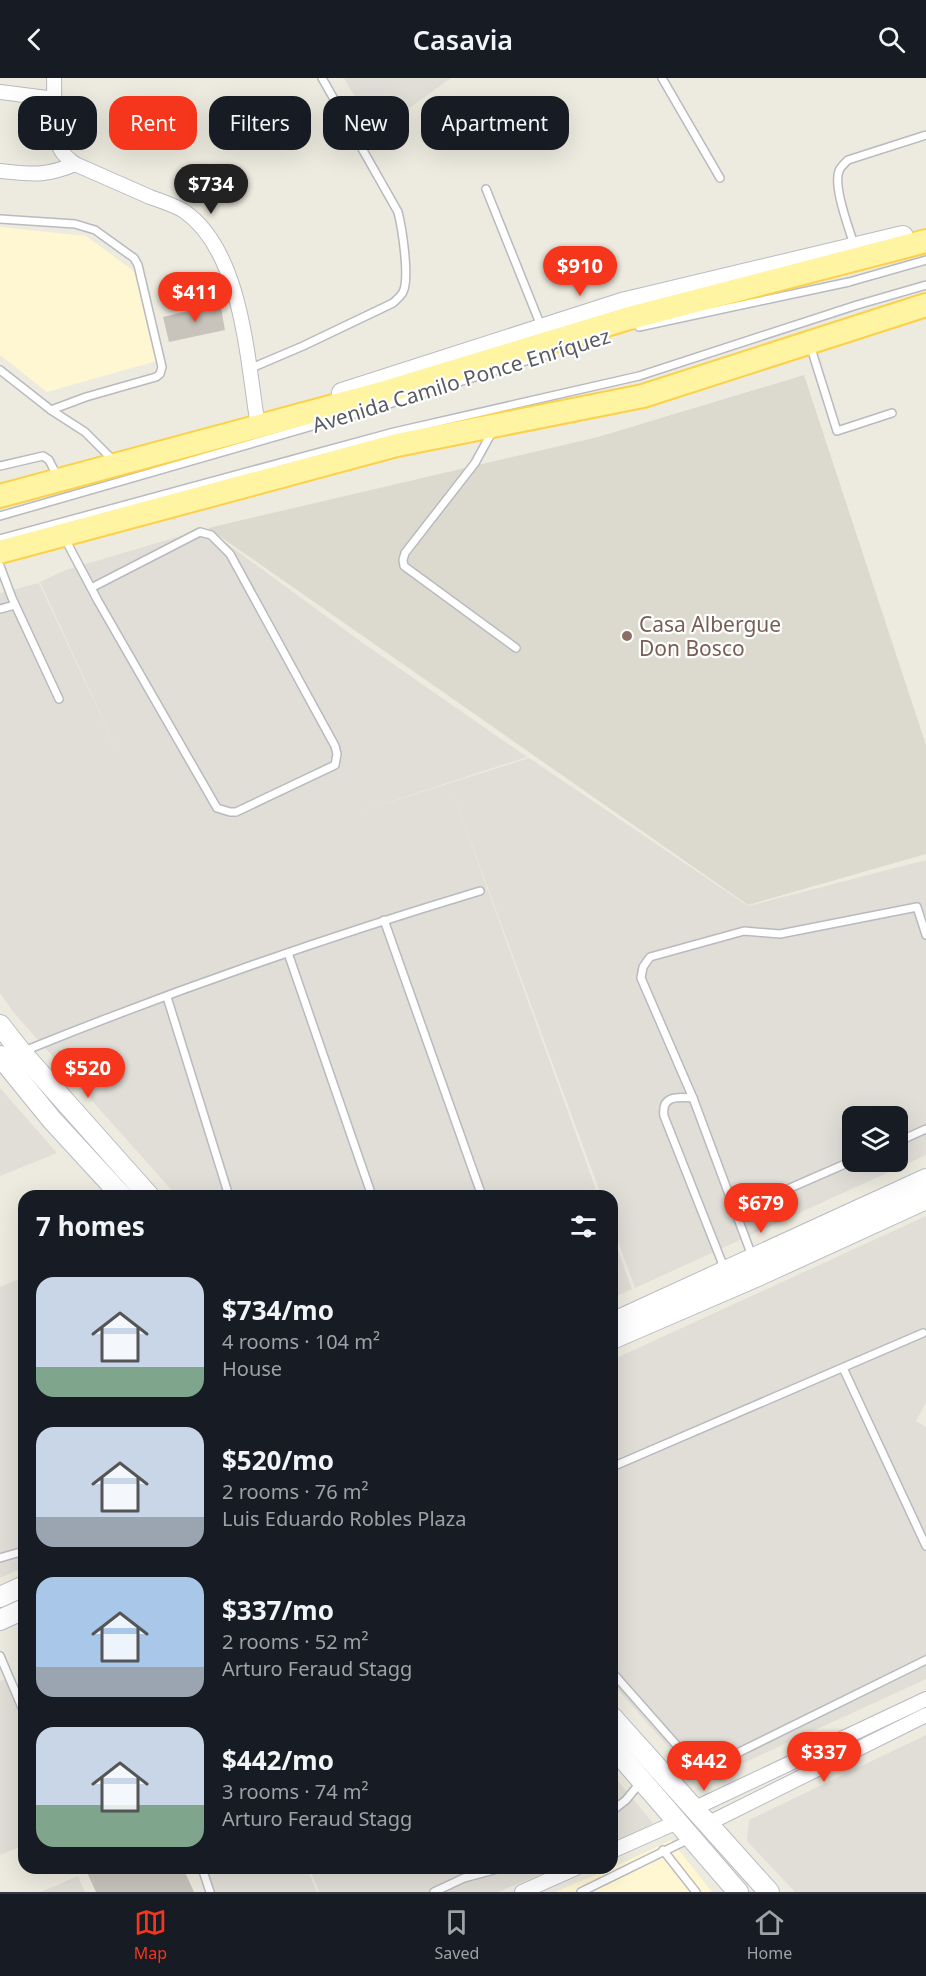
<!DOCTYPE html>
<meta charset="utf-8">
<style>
body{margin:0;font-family:"Noto Sans",sans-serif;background:#20242c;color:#f1f3f6;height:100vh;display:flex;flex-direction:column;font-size:22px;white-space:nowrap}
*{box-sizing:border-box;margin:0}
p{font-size:20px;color:#9ea1a6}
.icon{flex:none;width:33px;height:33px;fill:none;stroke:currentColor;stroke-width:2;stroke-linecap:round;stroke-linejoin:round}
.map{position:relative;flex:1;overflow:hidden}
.details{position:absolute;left:18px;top:1112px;width:600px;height:684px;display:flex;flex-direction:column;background:#171b24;border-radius:18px;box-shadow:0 6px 24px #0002}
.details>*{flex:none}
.top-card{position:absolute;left:18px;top:18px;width:600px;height:54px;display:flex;gap:12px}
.buttons{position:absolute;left:842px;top:1028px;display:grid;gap:12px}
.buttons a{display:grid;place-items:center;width:66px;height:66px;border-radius:12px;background:#171b24;box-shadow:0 6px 24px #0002;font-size:30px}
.price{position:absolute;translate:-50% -51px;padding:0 14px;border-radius:21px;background:#f6361c;color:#fff;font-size:20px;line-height:39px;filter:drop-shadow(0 2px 3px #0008)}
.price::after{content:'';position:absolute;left:50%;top:36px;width:18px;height:14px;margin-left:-9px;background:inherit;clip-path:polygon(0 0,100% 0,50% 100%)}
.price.current{background:#222;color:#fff}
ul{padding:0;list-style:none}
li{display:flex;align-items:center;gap:18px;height:150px;padding:0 18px}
li span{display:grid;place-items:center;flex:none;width:168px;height:120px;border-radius:18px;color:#555}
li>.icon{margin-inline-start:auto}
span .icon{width:72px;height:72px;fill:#fffc;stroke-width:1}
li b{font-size:26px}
h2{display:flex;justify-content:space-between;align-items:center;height:72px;padding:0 18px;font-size:26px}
.tag{padding:0 21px;border-radius:18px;background:#171b24;box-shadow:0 6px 24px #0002;font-size:21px;line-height:54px}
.tag.current{background:#f6361c;color:#fff}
header{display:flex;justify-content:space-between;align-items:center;height:78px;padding:0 18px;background:#171b24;font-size:27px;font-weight:600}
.tab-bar{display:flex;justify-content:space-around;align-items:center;height:84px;border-top:2px solid #363941;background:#171b24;font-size:16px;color:#9ea1a6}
.tab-bar a{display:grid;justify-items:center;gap:3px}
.tab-bar .current{color:#f6361c}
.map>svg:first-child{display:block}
.commercial{fill:#fff6d2}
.industrial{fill:#e0ded7;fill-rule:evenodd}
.education{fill:#dcdace}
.building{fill:#c8c4bc}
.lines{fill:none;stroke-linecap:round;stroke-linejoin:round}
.lane-casing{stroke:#b8bac0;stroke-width:10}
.street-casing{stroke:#b8bac0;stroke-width:16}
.secondary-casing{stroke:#b8bcc3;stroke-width:22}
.primary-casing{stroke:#fcd149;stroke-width:26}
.lane{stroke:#fff;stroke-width:7}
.street{stroke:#fff;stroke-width:14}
.secondary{stroke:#fff;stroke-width:20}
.primary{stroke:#fff4a2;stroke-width:22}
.education-dot{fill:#8d6e63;stroke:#fff;stroke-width:2}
.labels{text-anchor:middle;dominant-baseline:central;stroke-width:4.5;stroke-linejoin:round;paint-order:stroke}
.street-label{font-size:21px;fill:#585c62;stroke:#fff}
.education-label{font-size:21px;fill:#785e54;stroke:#fff;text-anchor:start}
</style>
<header><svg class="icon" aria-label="back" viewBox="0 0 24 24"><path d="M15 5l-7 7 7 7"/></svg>Casavia<svg class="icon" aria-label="search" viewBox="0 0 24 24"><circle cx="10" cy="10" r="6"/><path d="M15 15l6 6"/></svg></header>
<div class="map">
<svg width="926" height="1814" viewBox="0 0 926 1814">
<rect width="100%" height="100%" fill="#edebdf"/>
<!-- commercial -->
<g class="commercial">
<polygon points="0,149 86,158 135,194 160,282 47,314 0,277"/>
<polygon points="671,1762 712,1814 555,1814 612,1790"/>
</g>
<!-- industrial -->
<g class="industrial">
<polygon points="344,0 451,0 376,54"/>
<path d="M197,453L211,454L360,563L527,679L356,735L529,680L748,828L926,782V1077L635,1210L612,1147V1118L601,1117L451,710L598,1117H176L14,935L0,915V515L39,505L125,689L40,504L66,492ZM852,1038H897V1083H852Z"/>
<polygon points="0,1010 57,1075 0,1098"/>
<polygon points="926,1138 926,1324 916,1343 926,1349 926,1601 700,1705 612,1605 612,1282"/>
<polygon points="612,1155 632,1211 612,1220"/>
<polygon points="24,1199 24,1489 0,1500 0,1209"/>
<polygon points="6,1601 24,1645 24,1767 0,1777 0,1603"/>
<polygon points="926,1657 926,1814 795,1814 747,1763 749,1742"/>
<polygon points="612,1696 653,1745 641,1753 612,1766"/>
<polygon points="204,1790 307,1790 317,1814 214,1814"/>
<polygon points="309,1790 556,1790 498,1814 319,1814"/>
<polygon points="78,1798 85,1814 41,1814"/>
</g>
<!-- education -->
<polygon class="education" points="804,297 926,667 926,776 748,827 208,450 598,359"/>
<!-- building -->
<g class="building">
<polygon points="220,225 225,252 169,264 163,239"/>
<polygon points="85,1790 183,1790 194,1814 96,1814"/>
</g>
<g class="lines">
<!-- lane casing -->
<g class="lane-casing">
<g id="lane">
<polyline points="662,0 720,100"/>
<polyline points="486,111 541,248"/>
<polyline points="0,141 75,146 95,152 134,180 138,187 162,289 160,296 156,299 86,319 51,332"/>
<path d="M854,167C849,150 833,109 839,93C841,88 844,86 848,82L926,57"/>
<polyline points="639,249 849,204 926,182"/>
<polyline points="810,267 837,353 892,335"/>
<path d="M249,291L303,268L393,225C396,222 401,218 403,214C410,200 402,150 398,134L322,0"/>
<polyline points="0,292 51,332 85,354 115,384"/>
<polyline points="492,354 475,385 405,475 403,482 404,488 516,570"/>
<polyline points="0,388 43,378 49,382 57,398"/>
<polyline points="0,438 389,326 545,277"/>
<polyline points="64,459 98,523 217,730 230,734 236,734 335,687 337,676 335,668 230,476 211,457 200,454 91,510"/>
<polyline points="0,461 394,354 639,298 857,227 926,207"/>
<polyline points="0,488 12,520 59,621"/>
<polyline points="0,531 15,527"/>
<polyline points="384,842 482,1118"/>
<polyline points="288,875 372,1118"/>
<polyline points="167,919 229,1118"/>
<path d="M24,973C172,913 327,859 480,813"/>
<path d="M693,1020C678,1019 661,1017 664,1038L725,1192"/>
<polyline points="897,1064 926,1051"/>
<polyline points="735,1134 852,1083"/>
<polyline points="752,1178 693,1020 641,900 643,889 650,879 744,853 780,856 917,829 926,857"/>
<polyline points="843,1290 926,1468"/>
<polyline points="612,1389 923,1255"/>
<polyline points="0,1480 24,1473"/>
<polyline points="0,1578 24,1634"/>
<polyline points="612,1594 695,1688 707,1690 926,1582"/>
<polyline points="612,1733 626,1722 640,1705"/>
<polyline points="663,1772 696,1814"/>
<polyline points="202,1790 210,1814"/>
<polyline points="434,1814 464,1800 501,1790"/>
<polyline points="581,1814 689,1761"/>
</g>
</g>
<!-- street casing -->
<g class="street-casing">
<g id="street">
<path d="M54,0C55,19 51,57 61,72C64,78 70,82 75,86C100,97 125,108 150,119C161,123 174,127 184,133C243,174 247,283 258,348"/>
<polyline points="0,14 55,21"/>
<path d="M0,93C32,96 44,99 75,86"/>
<polyline points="693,1731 926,1621"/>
<polyline points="707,1746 926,1637"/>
<polyline points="612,1773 677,1744"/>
<polyline points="522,1814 576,1790"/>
</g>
</g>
<!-- secondary casing -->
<g class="secondary-casing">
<g id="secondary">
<polyline points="342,315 622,225 903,158"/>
<polyline points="0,947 21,974 149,1118"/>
<polyline points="0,978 52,1042 122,1118"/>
<polyline points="612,1245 926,1101"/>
<polyline points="612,1261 760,1197 926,1121"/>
<polyline points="0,1519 24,1508"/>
<polyline points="0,1542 24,1531"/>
<polyline points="612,1639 769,1814"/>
<polyline points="612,1668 738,1814"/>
</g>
</g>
<!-- primary casing -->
<g class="primary-casing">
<g id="primary">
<polyline points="0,418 385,314 626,241 926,163"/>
<polyline points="0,474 397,367 643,318 926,227"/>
</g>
</g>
<!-- lane -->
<use href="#lane" class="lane"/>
<!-- street -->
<use href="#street" class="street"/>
<!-- secondary -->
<use href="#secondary" class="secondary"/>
<!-- primary -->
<use href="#primary" class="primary"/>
</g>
<!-- markers -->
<circle class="education-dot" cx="627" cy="558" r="6"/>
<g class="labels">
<!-- street labels -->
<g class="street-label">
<text transform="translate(461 302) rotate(-17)">Avenida Camilo Ponce Enríquez</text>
</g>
<!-- education labels -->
<g class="education-label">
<text x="639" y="546">Casa Albergue<tspan x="639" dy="24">Don Bosco</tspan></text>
</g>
</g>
</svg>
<div class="buttons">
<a><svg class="icon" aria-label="layers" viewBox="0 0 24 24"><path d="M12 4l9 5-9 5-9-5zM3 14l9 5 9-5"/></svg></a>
</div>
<b class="price current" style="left:211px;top:137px">$734</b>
<b class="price" style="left:580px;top:219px">$910</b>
<b class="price" style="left:195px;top:245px">$411</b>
<b class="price" style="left:88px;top:1021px">$520</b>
<b class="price" style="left:761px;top:1156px">$679</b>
<b class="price" style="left:824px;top:1705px">$337</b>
<b class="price" style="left:704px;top:1714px">$442</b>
<div class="top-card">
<a class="tag">Buy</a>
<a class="tag current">Rent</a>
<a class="tag">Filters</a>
<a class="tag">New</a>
<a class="tag">Apartment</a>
</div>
<section class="details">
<h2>7 homes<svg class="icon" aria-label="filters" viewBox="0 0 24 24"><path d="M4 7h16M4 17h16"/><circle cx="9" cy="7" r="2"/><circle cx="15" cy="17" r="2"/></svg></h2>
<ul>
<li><span style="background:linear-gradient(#c9d6e8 75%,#7fa58c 0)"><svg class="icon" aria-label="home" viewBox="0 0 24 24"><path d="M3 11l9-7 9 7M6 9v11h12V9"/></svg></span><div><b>$734/mo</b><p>4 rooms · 104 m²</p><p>House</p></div></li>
<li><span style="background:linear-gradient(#c9d6e8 75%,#9aa5b1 0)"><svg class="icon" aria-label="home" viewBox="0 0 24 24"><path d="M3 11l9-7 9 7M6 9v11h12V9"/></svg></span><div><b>$520/mo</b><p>2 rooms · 76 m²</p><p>Luis Eduardo Robles Plaza</p></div></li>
<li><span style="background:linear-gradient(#a9c7e8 75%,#9aa5b1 0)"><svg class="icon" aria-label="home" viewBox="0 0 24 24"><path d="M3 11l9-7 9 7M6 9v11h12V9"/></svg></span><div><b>$337/mo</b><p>2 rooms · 52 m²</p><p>Arturo Feraud Stagg</p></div></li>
<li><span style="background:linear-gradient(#c9d6e8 65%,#7fa58c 0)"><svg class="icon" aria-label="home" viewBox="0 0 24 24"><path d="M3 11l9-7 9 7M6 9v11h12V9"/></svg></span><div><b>$442/mo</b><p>3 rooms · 74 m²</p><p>Arturo Feraud Stagg</p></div></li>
</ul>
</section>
</div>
<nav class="tab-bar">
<a class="current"><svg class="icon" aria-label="map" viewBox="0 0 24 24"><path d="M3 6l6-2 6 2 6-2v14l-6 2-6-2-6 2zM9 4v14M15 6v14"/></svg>Map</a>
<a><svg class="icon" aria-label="saved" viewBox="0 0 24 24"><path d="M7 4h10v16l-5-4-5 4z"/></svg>Saved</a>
<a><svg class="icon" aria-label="home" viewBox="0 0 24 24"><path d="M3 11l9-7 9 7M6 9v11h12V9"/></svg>Home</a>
</nav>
